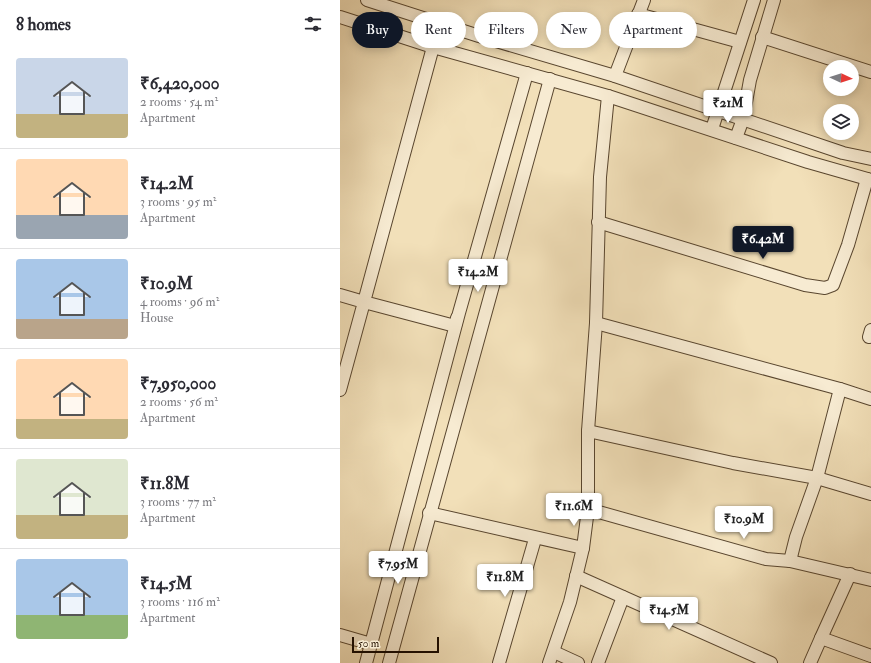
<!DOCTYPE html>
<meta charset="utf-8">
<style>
body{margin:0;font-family:"IM FELL Double Pica",serif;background:#f7f7f7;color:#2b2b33;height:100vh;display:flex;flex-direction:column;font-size:15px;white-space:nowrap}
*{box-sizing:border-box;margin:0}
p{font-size:13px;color:#7c7c81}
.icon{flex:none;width:22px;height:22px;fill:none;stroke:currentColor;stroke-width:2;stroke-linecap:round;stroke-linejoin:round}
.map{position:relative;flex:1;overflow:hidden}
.details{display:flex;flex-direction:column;background:#fff;width:340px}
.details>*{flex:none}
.top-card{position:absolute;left:12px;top:12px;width:380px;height:36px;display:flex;gap:8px}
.needle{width:26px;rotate:94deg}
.buttons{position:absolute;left:483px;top:60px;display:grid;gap:8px}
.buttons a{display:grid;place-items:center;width:36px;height:36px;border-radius:50%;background:#fff;box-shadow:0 2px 10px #0003;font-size:20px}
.scale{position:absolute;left:12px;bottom:10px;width:87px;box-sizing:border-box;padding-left:4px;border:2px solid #261201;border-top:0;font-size:11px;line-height:14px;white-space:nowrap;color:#261201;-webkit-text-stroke:3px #f7ebd2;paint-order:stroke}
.price{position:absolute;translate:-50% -34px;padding:0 9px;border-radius:4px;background:#fff;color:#222;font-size:13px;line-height:26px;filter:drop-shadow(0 1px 2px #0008)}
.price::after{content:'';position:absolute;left:50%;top:24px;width:12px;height:9px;margin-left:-6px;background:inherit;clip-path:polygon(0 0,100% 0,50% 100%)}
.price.selected{background:#111827;color:#fff}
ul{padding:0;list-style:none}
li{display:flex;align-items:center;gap:12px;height:100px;padding:0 16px}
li+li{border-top:1px solid #e1e1e2}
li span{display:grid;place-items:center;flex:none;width:112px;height:80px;border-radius:4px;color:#555}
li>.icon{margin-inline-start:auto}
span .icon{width:48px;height:48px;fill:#fffc;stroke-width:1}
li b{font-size:17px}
h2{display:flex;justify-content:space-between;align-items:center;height:48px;padding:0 16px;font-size:17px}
.chip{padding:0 14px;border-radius:18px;background:#fff;box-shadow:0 2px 10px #0003;font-size:14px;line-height:36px}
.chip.selected{background:#111827;color:#fff}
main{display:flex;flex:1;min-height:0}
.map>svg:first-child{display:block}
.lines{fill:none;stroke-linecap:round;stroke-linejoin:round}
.street-casing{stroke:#59462f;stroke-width:14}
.street{stroke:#f7ebd2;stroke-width:12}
</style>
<main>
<section class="details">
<h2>8 homes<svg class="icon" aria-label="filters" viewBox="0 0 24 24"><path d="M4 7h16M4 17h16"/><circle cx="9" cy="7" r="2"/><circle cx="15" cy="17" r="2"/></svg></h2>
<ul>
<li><span style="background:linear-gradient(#c9d6e8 70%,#c2b280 0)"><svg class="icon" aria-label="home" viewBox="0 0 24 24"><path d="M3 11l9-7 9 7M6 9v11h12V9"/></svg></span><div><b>₹6,420,000</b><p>2 rooms · 54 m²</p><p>Apartment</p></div></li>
<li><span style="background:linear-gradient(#ffd9b3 70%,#9aa5b1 0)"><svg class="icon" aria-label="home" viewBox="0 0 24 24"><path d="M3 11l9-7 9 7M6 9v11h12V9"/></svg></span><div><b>₹14.2M</b><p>3 rooms · 95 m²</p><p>Apartment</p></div></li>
<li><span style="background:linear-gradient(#a9c7e8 75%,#b9a48a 0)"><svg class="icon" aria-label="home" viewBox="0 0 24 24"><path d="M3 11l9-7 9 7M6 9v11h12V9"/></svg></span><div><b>₹10.9M</b><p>4 rooms · 96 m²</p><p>House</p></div></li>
<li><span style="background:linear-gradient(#ffd9b3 75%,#c2b280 0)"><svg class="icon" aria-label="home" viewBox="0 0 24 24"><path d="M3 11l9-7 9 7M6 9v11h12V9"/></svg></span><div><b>₹7,950,000</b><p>2 rooms · 56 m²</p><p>Apartment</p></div></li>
<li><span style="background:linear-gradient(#dfe7d0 70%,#c2b280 0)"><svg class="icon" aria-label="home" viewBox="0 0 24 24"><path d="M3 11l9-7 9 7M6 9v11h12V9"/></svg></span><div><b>₹11.8M</b><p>3 rooms · 77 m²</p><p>Apartment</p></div></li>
<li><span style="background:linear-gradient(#a9c7e8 70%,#8fb573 0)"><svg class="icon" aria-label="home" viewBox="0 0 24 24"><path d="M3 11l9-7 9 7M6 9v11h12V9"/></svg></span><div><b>₹14.5M</b><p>3 rooms · 116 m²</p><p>Apartment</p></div></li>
</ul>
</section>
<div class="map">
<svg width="531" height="663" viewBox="0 0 531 663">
<rect width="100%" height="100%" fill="#f2e0b9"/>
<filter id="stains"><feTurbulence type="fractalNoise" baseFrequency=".005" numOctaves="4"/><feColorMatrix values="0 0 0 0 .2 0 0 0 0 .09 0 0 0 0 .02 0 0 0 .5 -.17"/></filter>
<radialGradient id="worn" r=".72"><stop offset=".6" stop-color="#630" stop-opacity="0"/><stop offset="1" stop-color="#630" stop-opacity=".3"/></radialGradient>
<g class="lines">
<!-- street casing -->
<g class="street-casing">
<g id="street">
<polyline points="27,0 139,36 275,76 503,153 531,159"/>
<polyline points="298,14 400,42"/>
<polyline points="0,17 93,47 268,96 468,162 531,180"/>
<polyline points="422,37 531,72"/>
<polyline points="93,47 24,302 115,326 117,318"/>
<polyline points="275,76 304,0"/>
<polyline points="268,96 260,177 256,323 248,431 248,509 426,559 450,561 531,580"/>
<polyline points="372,129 414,0"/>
<polyline points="396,138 403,119 410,80 434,0"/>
<polyline points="258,222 465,285 485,288 493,285 508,245 527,179"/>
<polyline points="0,295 24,302 0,390"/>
<polyline points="256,323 500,389 477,478 456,537 450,561"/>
<polyline points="529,337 531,330"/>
<polyline points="500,389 531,399"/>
<polyline points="248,431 393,463 477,478 531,494"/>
<polyline points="89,513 243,548 230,602 209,663"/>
<polyline points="243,548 248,509"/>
<polyline points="236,576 431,663"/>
<polyline points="0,635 31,644"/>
<polyline points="481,638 510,574"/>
<polyline points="214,652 238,663"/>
<polyline points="26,663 119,313 187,73"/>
<polyline points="49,663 210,79"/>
<polyline points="159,663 195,539"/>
<polyline points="258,663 283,597"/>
<polyline points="470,663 481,638 531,656"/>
</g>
</g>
<!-- street -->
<use href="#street" class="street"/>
</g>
<rect width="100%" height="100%" filter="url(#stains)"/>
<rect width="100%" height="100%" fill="url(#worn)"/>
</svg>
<div class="buttons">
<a><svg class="needle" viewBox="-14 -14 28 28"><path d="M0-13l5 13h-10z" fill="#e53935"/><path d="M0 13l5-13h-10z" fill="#7c7c81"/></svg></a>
<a><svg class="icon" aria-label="layers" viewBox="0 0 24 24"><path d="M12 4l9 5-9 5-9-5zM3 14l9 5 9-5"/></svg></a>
</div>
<div class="scale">50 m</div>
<b class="price" style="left:388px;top:124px">₹21M</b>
<b class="price selected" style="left:423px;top:260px">₹6.42M</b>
<b class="price" style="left:138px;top:293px">₹14.2M</b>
<b class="price" style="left:234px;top:527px">₹11.6M</b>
<b class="price" style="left:404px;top:540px">₹10.9M</b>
<b class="price" style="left:58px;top:585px">₹7.95M</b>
<b class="price" style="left:165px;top:598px">₹11.8M</b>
<b class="price" style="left:329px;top:631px">₹14.5M</b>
<div class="top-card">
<a class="chip selected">Buy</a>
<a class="chip">Rent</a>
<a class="chip">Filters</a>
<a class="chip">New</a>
<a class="chip">Apartment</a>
</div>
</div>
</main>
